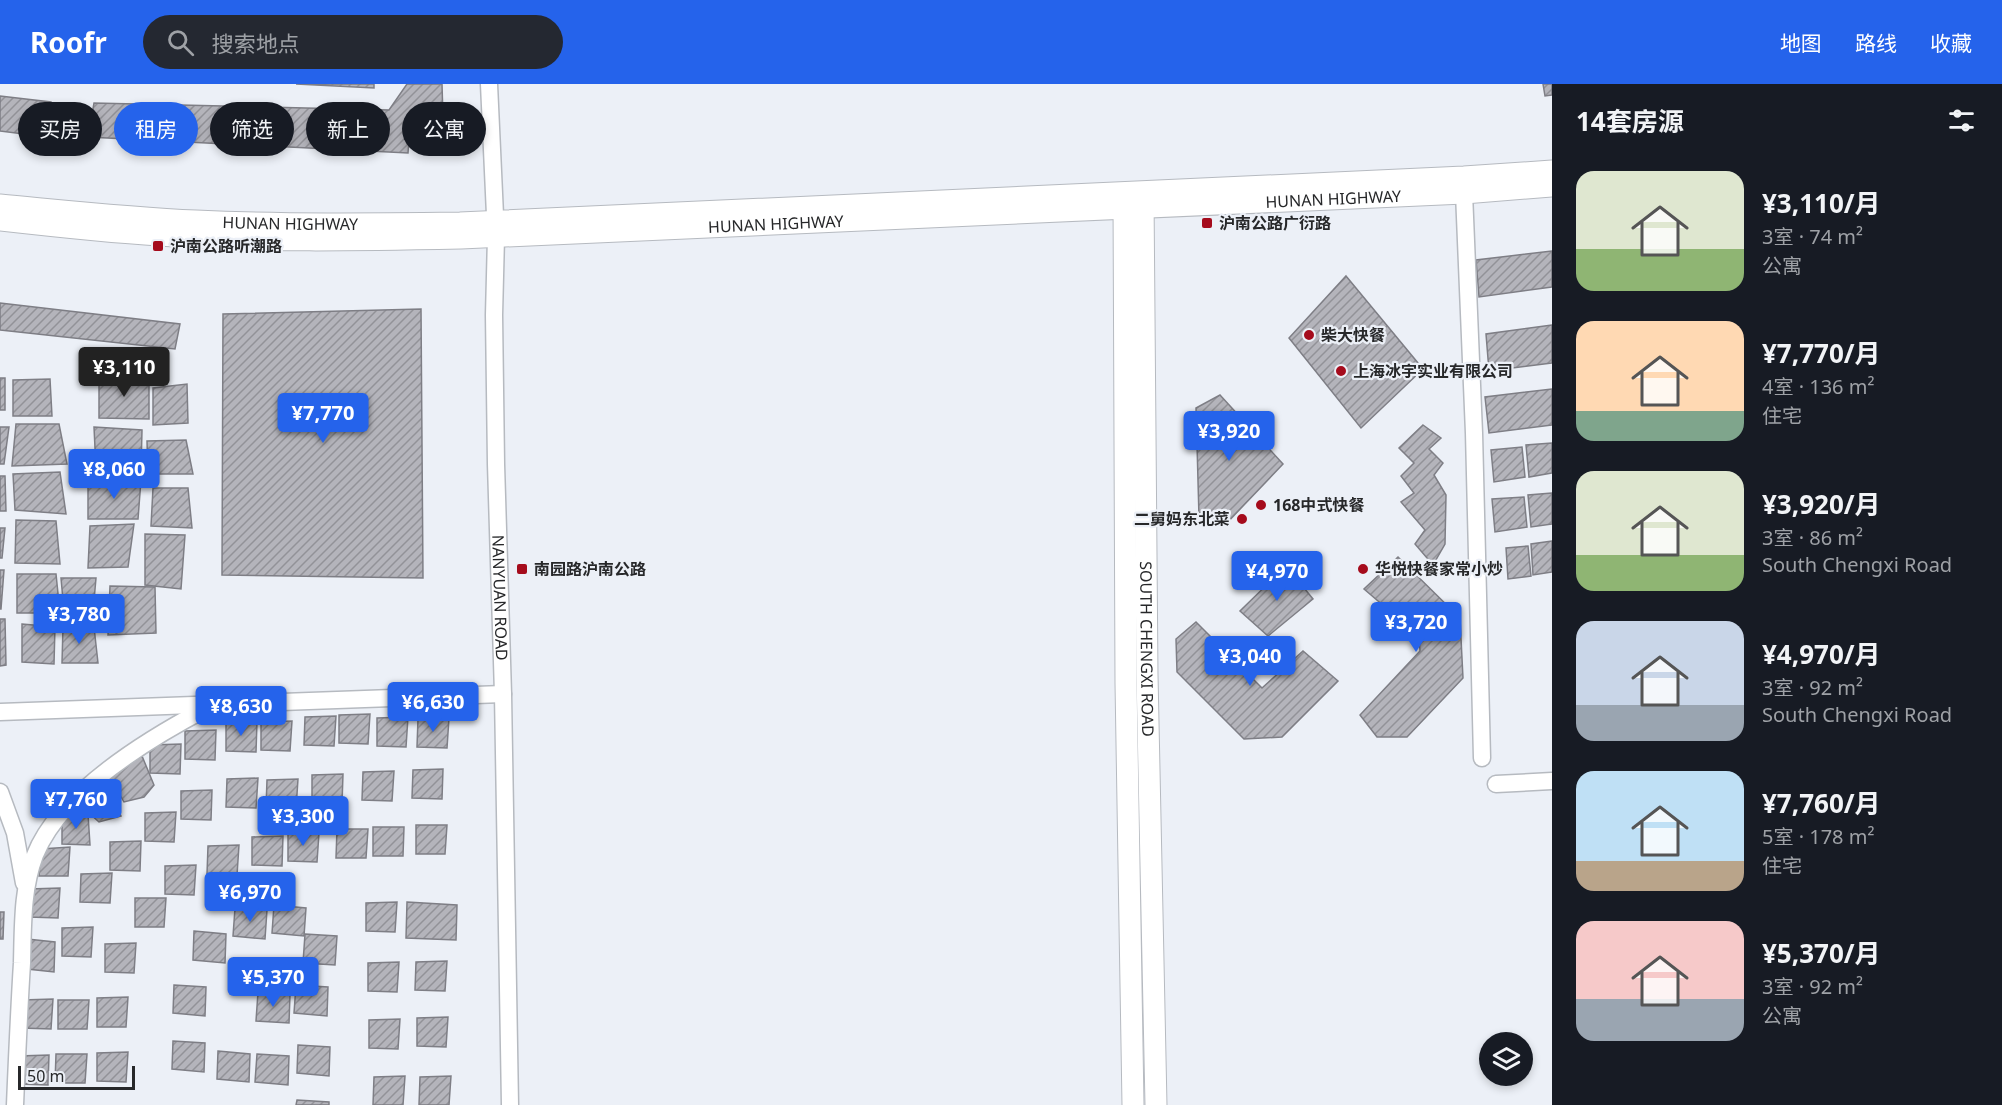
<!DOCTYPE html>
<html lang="zh">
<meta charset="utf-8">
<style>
body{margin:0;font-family:"Noto Sans","Noto Sans SC",sans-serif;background:#242831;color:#f1f3f6;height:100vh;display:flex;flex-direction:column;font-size:22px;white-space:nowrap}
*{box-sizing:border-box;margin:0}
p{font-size:20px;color:#9ea1a6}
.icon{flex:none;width:33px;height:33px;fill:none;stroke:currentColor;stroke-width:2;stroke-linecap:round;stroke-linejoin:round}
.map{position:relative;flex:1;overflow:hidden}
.sheet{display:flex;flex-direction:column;background:#171b24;width:450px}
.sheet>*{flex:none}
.top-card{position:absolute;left:18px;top:18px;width:570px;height:54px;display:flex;gap:12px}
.tools{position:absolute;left:1479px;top:948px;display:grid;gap:12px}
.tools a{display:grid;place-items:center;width:54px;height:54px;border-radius:50%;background:#171b24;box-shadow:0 3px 9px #0003;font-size:30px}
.scale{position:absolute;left:18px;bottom:15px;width:117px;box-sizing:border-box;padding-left:6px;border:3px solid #27282a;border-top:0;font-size:16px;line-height:21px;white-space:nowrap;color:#27282a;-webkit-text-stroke:4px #ecf0f7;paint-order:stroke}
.price{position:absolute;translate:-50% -51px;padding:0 14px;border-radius:6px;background:#2563eb;color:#fff;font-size:20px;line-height:39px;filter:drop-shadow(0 2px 3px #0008)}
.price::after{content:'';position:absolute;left:50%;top:36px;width:18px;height:14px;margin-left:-9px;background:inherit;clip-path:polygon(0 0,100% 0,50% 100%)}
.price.active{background:#222;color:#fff}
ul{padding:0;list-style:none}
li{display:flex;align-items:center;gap:18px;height:150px;padding:0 24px}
li span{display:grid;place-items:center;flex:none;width:168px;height:120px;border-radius:18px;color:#555}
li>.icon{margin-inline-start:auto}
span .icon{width:72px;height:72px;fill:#fffc;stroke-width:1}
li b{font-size:26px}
h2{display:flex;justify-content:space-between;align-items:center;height:72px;padding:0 24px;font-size:26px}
.tag{padding:0 21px;border-radius:27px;background:#171b24;box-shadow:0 3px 9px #0003;font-size:21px;line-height:54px}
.tag.active{background:#2563eb;color:#fff}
header{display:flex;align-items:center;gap:36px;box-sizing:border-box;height:84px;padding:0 30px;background:#2563eb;color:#fff}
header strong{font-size:28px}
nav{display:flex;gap:33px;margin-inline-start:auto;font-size:21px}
.search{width:420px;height:54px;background:#242831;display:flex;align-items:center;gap:15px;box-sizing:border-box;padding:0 21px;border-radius:33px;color:#9ea1a6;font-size:22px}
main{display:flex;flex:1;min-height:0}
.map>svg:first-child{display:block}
.building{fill:url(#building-hatch);stroke:#7e7e85;stroke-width:1.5}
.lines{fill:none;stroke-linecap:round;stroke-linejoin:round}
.minor-casing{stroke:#b6bac0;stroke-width:19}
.major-casing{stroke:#b6bac0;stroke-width:23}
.minor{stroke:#fff;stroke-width:16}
.major{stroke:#fff;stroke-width:21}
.poi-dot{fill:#a50b1c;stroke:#ecf0f7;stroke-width:2}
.labels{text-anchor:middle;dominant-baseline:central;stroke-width:4.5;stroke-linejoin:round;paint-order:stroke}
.street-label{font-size:16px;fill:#27282a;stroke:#ecf0f7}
.poi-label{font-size:16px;font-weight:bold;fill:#27282a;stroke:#ecf0f7;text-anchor:start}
</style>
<header>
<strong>Roofr</strong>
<div class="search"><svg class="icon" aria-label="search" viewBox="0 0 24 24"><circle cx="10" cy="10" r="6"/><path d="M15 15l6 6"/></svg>搜索地点</div>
<nav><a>地图</a><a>路线</a><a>收藏</a></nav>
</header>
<main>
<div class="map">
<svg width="1552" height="1021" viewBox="0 0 1552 1021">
<defs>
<pattern id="building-hatch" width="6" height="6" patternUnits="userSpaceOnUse" patternTransform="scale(1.5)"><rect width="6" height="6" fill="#b4b4bb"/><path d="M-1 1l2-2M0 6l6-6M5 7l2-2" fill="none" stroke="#929298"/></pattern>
</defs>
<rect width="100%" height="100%" fill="#ecf0f7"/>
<!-- building -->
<g class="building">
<polygon points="296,0 374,0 374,4"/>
<polygon points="407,0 442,0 443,34 433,34 426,46 409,55 408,69 88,53 94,19 389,26"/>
<polygon points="1543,0 1552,0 1552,11 1545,12"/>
<polygon points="0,12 51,18 55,54 0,47"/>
<polygon points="1552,167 1552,203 1479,213 1476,176"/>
<polygon points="1346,192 1423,285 1361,344 1289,254"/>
<polygon points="0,219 180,240 175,265 0,246"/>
<polygon points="421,225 423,494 222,491 223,230"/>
<polygon points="1552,241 1552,279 1489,287 1486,250"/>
<rect x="0" y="294" width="5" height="32"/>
<polygon points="149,294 149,335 99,334 99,295"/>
<polygon points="50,295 52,332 13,332 13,296"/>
<polygon points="187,300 188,339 153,341 153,304"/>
<polygon points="1552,305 1552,341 1489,349 1485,313"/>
<polygon points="1220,311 1283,380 1223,443 1199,433 1196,324"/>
<polygon points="16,340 59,340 67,380 12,382"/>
<polygon points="1423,341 1441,354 1429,365 1443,379 1434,391 1446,411 1445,460 1433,481 1415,460 1425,446 1401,418 1414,409 1401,392 1414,379 1399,364"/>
<polygon points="0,343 9,343 4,380 0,380"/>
<polygon points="94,343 142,346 141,387 96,385"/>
<polygon points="186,356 193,390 148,390 147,357"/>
<polygon points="1552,359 1552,389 1529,393 1526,361"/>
<polygon points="1522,363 1525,393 1494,398 1491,366"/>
<polygon points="60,388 66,430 15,426 13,390"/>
<polygon points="0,392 5,392 6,427 0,427"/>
<polygon points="141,396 138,435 88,435 88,397"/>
<polygon points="153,404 188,404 192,444 151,442"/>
<polygon points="1552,409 1552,440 1531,443 1528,411"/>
<polygon points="1524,413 1527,443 1495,448 1492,415"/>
<polygon points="16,436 56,437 60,480 15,479"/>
<polygon points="134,440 128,483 88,484 90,442"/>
<polygon points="0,444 5,444 2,474 0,474"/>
<polygon points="145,450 185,451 181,505 145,501"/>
<polygon points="1552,457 1552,488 1533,491 1531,460"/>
<polygon points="1528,462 1531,492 1508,495 1506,464"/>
<polygon points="1398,473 1460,534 1463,594 1407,653 1377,653 1360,631 1420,567 1419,552 1364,505"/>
<polygon points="1286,482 1313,515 1268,552 1240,527"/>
<polygon points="0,486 4,486 1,525 0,525"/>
<polygon points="17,490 56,490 60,529 17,529"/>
<polygon points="61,494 96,494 93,528 64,527"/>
<polygon points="110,502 155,503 156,549 108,551"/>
<polygon points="0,535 5,535 6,581 0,582"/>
<polygon points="1196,538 1262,604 1303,567 1338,597 1282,653 1244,655 1177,588 1176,555"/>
<polygon points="22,540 55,543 54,580 22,578"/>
<polygon points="63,542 94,543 98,579 62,579"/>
<polygon points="370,630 368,660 339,659 339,631"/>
<polygon points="336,632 334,662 304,661 305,633"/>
<polygon points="408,633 406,663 377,662 377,634"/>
<polygon points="449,634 447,664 417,663 418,635"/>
<polygon points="292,637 290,667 261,666 261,638"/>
<polygon points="257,638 256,668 226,667 226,639"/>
<polygon points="216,646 215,676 185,675 185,647"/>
<polygon points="181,660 180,690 150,689 150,661"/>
<polygon points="142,672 154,701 144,713 124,718 109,692"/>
<polygon points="443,685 442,715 412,714 413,686"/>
<polygon points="394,687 392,717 362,716 363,688"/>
<polygon points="343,690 342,720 312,720 312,691"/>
<polygon points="258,694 256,724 226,723 227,695"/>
<polygon points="298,695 296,725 266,724 267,696"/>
<polygon points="105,698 121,732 99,738 80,721"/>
<polygon points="212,706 211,736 181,735 181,707"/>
<polygon points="176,728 174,758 145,757 145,729"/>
<polygon points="88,730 90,761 62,760 62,734"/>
<polygon points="416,741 447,741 445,770 416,770"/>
<polygon points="373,743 404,743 403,772 373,772"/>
<polygon points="337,745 368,745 366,774 336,774"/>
<polygon points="288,749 319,749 317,778 288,777"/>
<polygon points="283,752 282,782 252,781 252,753"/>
<polygon points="141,757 140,787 110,786 110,758"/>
<polygon points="239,761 237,791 207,790 208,762"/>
<polygon points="70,763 68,792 39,792 41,765"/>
<polygon points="196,781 194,811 165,810 165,782"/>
<polygon points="112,789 110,819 80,818 81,790"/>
<polygon points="60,804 58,834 29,833 29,805"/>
<polygon points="135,814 166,814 164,843 135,843"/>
<polygon points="397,818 395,848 366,847 366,819"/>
<polygon points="407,818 457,821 456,856 406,854"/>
<polygon points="274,821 306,824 304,852 272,849"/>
<polygon points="235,824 267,826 265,855 233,852"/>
<polygon points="0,828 4,828 3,855 0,855"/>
<polygon points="93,843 91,873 62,872 62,844"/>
<polygon points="194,847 226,850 225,879 193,876"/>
<polygon points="305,850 337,852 335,881 303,879"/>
<polygon points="27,855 55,858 54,888 27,885"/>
<polygon points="136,859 134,889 105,888 105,860"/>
<polygon points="447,877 445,907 415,906 416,878"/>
<polygon points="399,878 397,908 368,907 368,879"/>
<polygon points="174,901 206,903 205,932 173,929"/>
<polygon points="296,901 328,903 327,932 294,929"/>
<polygon points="258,908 290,911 289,939 256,937"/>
<polygon points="128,913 126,943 97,943 97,914"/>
<polygon points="53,915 51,945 21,944 22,916"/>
<polygon points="58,916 89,916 87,945 58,945"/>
<polygon points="448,933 446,963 417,962 417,934"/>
<polygon points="400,935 398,965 369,964 369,936"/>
<polygon points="173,957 205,959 204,988 172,985"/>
<polygon points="298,961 330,963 329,992 297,989"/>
<polygon points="218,967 250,970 249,998 217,995"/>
<polygon points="128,968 126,998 97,997 97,969"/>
<polygon points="56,970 87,970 85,999 55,999"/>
<polygon points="257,970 289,972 288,1001 255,998"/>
<polygon points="49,971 48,1001 18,1000 18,972"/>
<polygon points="405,992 403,1021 373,1021 374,993"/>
<polygon points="451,992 449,1021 419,1021 420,993"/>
<polygon points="297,1016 329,1018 329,1021 296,1021"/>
</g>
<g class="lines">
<!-- minor casing -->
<g class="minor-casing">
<g id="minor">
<path id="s1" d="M489,0L496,153L494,231L496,380L503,610L510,1021"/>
<polyline points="1464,109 1474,349 1482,674"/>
<polyline points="0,628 503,610"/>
<polyline points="1496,700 1552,697"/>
<polyline points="0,708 15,749 24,799"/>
<path d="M15,1021C17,974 19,926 22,879C23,842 22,805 35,771C60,708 150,654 207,624"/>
</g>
</g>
<!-- major casing -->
<g class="major-casing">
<g id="major">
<path id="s2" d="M1143,112L1147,590L1156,1021"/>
<polyline points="1124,113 1126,599 1133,1021"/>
<path id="s3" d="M0,121C65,127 130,134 196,137C284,141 372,140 460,139L1464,93L1552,87"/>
<path id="s4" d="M0,136C53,142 106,148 159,151C259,158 360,156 461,154L1464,109L1552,102"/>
</g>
</g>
<!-- minor -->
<use href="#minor" class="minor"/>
<!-- major -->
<use href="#major" class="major"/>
</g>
<!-- markers -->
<g class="poi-dot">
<rect x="1201" y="133" width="12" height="12" rx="3"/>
<rect x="152" y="156" width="12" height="12" rx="3"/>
<circle cx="1309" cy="251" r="6"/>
<circle cx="1341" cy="287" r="6"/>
<circle cx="1261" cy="421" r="6"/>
<circle cx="1242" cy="435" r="6"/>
<rect x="516" y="479" width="12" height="12" rx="3"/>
<circle cx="1363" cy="485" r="6"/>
</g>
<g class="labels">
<!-- street labels -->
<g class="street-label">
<text stroke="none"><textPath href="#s4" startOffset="1335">HUNAN HIGHWAY</textPath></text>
<text stroke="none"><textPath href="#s3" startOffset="291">HUNAN HIGHWAY</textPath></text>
<text stroke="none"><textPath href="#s4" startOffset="777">HUNAN HIGHWAY</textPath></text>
<text stroke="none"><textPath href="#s1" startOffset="514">NANYUAN ROAD</textPath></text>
<text stroke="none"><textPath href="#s2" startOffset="453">SOUTH CHENGXI ROAD</textPath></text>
</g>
<!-- poi labels -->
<g class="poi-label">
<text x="1219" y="139">沪南公路广衍路</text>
<text x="170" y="162">沪南公路听潮路</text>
<text x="1321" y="251">柴大快餐</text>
<text x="1353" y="287">上海冰宇实业有限公司</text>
<text x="1273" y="421">168中式快餐</text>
<text x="1230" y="435" text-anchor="end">二舅妈东北菜</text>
<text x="534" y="485">南园路沪南公路</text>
<text x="1375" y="485">华悦快餐家常小炒</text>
</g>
</g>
</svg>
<div class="tools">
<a><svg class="icon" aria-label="layers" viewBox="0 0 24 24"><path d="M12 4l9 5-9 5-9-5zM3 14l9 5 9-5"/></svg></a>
</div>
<div class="scale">50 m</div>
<b class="price active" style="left:124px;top:314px">¥3,110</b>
<b class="price" style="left:323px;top:360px">¥7,770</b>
<b class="price" style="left:1229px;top:378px">¥3,920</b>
<b class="price" style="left:114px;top:416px">¥8,060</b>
<b class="price" style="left:1277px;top:518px">¥4,970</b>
<b class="price" style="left:79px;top:561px">¥3,780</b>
<b class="price" style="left:1416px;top:569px">¥3,720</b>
<b class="price" style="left:1250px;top:603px">¥3,040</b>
<b class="price" style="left:433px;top:649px">¥6,630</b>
<b class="price" style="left:241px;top:653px">¥8,630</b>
<b class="price" style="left:76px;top:746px">¥7,760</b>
<b class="price" style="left:303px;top:763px">¥3,300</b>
<b class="price" style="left:250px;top:839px">¥6,970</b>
<b class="price" style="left:273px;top:924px">¥5,370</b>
<div class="top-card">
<a class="tag">买房</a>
<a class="tag active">租房</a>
<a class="tag">筛选</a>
<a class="tag">新上</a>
<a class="tag">公寓</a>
</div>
</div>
<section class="sheet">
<h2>14套房源<svg class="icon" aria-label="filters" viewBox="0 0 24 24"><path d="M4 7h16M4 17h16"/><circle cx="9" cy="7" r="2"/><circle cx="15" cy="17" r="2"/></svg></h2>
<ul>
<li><span style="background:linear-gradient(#dfe7d0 65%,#8fb573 0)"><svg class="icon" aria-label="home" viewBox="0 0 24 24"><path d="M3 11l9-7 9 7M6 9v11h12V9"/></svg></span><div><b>¥3,110/月</b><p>3室 · 74 m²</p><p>公寓</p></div></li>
<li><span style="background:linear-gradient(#ffd9b3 75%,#7fa58c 0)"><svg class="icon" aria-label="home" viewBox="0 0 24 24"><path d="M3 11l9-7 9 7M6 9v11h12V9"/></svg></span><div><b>¥7,770/月</b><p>4室 · 136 m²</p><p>住宅</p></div></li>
<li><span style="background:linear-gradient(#dfe7d0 70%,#8fb573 0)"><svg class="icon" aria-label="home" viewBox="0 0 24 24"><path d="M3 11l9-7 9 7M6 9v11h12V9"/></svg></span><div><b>¥3,920/月</b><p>3室 · 86 m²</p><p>South Chengxi Road</p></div></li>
<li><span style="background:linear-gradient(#c9d6e8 70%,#9aa5b1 0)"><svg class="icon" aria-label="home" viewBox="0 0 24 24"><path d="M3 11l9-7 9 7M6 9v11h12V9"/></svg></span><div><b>¥4,970/月</b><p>3室 · 92 m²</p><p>South Chengxi Road</p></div></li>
<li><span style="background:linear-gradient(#bfe0f5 75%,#b9a48a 0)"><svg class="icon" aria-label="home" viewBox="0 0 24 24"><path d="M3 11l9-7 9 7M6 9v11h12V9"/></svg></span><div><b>¥7,760/月</b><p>5室 · 178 m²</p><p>住宅</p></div></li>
<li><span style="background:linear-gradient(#f6c9c9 65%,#9aa5b1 0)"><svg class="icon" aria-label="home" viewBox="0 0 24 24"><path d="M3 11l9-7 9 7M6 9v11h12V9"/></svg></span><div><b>¥5,370/月</b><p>3室 · 92 m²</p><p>公寓</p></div></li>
</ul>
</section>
</main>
